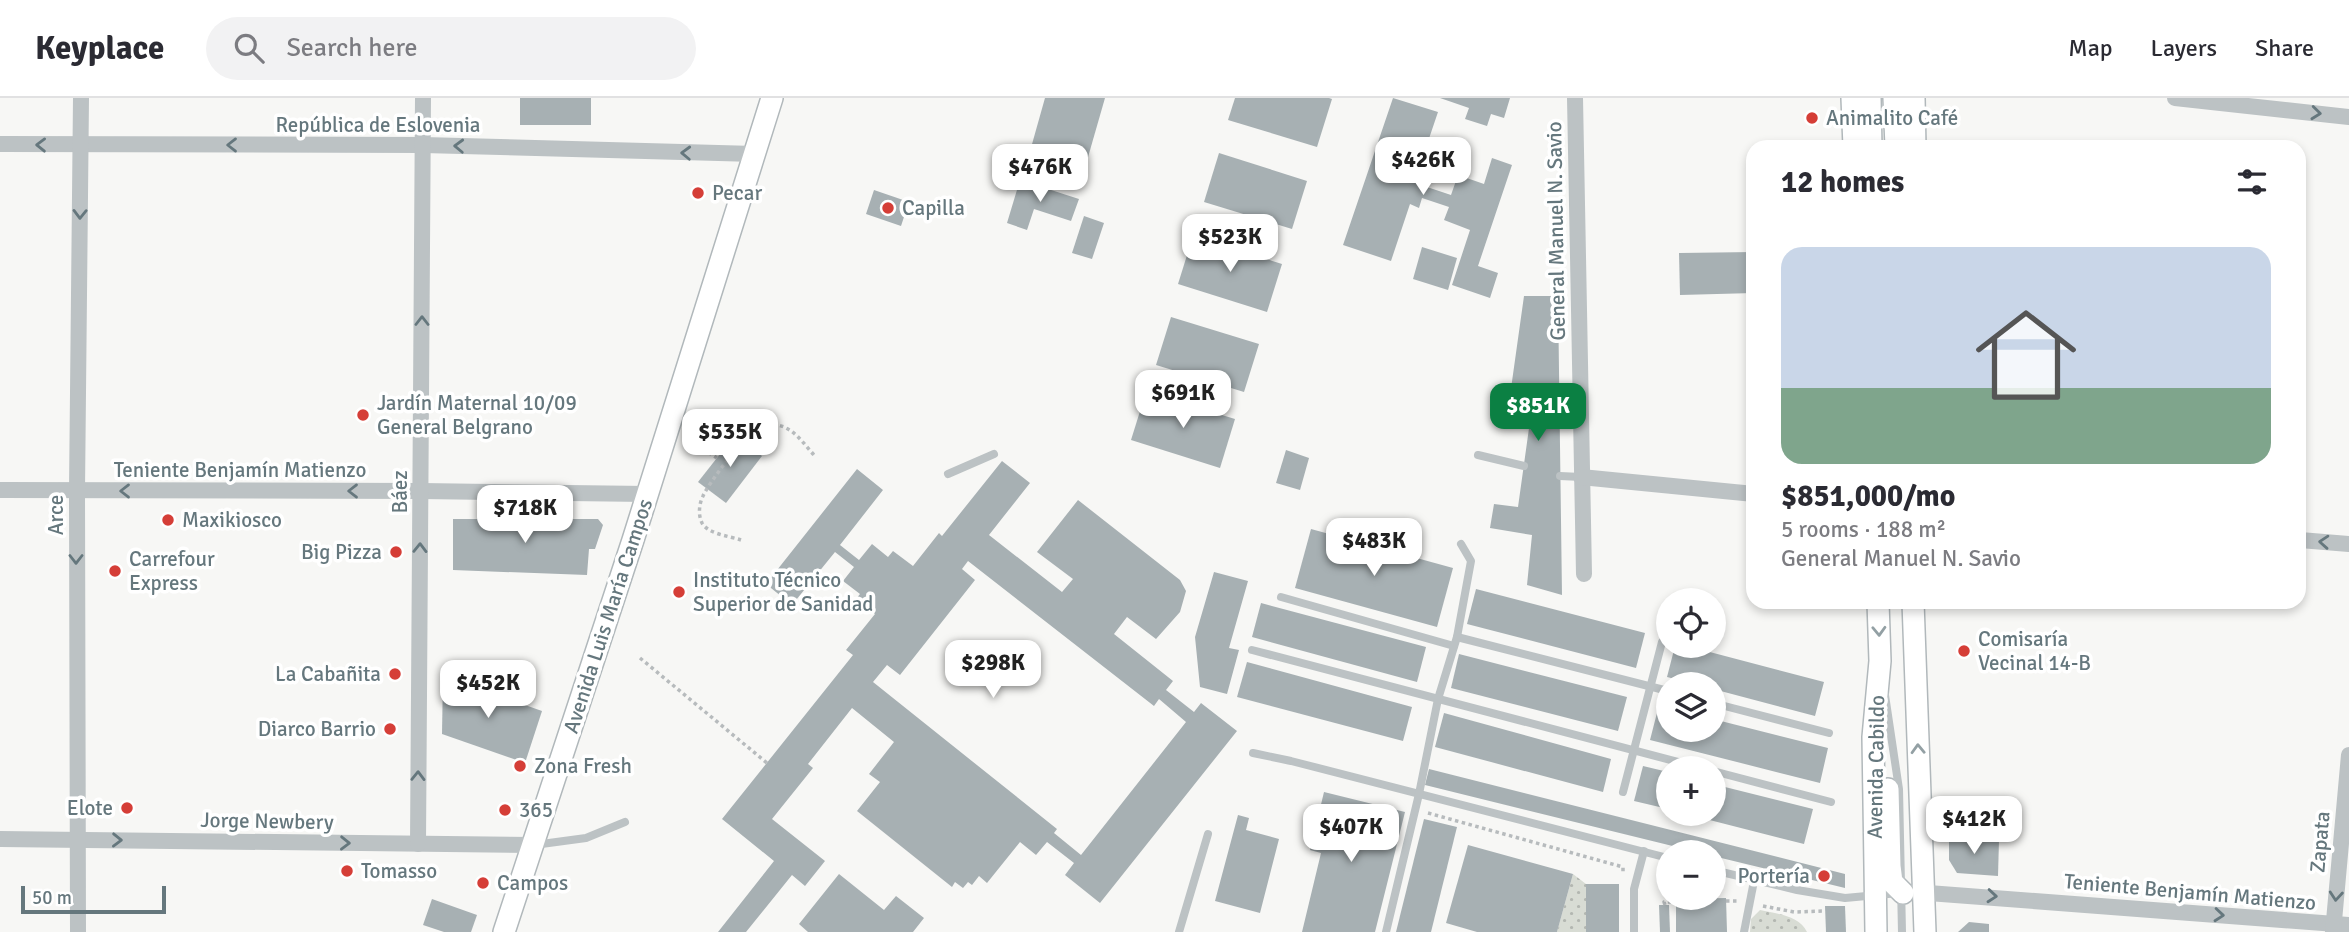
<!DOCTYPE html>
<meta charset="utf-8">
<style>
body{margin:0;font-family:Signika,sans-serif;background:#f2f2f3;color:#2b2b33;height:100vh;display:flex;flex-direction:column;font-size:26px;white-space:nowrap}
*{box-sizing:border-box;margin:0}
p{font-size:23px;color:#7c7c81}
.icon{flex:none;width:38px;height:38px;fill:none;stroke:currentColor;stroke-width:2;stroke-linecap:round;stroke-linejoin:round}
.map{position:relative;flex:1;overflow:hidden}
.drawer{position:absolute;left:1746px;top:42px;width:560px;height:469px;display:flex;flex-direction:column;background:#fff;border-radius:21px;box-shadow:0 4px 10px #0003}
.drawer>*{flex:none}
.fabs{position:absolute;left:1656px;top:490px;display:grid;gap:14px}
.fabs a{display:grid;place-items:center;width:70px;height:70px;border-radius:50%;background:#fff;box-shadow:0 4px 10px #0003;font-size:35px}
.scale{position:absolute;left:21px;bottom:18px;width:145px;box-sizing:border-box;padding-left:7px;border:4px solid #65777d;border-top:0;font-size:19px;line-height:24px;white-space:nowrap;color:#65777d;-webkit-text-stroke:5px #fff;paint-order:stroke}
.price{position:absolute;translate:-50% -60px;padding:0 16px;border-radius:14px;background:#fff;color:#222;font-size:23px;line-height:46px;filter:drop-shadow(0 2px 4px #0008)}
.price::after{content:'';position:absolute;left:50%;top:42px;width:21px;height:16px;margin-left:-10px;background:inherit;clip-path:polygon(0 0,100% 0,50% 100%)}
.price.active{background:#0b8043;color:#fff}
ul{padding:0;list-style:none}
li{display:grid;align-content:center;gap:14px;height:371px;padding:0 35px}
li span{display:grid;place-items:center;height:217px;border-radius:21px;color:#555}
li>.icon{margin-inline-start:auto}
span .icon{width:126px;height:126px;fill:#fffc;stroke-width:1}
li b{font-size:30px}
h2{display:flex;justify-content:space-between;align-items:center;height:84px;padding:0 35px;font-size:30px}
header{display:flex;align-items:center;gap:42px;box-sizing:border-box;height:98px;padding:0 35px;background:#fff;border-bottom:2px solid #e1e1e2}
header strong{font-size:33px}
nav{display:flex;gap:38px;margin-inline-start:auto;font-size:24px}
.search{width:490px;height:63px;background:#f2f2f3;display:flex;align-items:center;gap:18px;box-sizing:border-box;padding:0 24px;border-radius:38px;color:#7c7c81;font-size:26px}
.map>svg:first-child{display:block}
.grass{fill:url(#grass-dots)}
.building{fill:#a7b0b3;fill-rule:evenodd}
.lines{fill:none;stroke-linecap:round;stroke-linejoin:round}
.secondary-casing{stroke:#b1b8bb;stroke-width:24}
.path{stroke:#b7bbbd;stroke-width:3.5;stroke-dasharray:3.5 3.5;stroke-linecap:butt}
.lane{stroke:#bcc2c4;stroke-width:8}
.street{stroke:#bcc2c4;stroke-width:16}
.secondary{stroke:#fff;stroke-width:21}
.oneway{stroke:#65777d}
.oneway2{stroke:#93a0a4}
.poi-dot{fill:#d53e37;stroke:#fff;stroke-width:2.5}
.labels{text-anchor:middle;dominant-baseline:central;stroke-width:7;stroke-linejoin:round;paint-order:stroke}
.poi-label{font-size:21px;fill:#65777d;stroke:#fff;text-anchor:start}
.street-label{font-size:21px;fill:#65777d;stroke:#fff}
</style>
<header>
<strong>Keyplace</strong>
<div class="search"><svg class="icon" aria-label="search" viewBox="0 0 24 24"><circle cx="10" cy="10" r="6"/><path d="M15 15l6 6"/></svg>Search here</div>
<nav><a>Map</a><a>Layers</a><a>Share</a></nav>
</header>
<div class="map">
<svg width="2349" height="834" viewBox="0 0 2349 834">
<defs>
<pattern id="grass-dots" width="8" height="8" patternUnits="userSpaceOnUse" patternTransform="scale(1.75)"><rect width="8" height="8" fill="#d8dcd4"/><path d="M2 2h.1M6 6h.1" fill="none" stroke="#b3b7b1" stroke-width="1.8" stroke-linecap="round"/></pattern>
</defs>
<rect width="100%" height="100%" fill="#f7f7f5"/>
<!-- grass -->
<g class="grass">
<polygon points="1573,776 1586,786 1586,834 1557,834"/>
<path d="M1760,812C1777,816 1799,817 1807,834H1750L1751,821Z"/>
</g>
<!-- building -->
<g class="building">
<rect x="520" y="0" width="71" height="27"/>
<polygon points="1045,0 1105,0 1080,87 1025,71"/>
<polygon points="1235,0 1329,0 1332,1 1317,49 1228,22"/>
<polygon points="1393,0 1438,14 1417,76 1427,79 1424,88 1451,97 1458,77 1484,86 1492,60 1512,67 1478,168 1498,175 1490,200 1452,187 1470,132 1444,122 1449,109 1422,100 1419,110 1410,106 1391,163 1343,147"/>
<polygon points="1440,0 1510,0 1504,20 1491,16 1487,28 1465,21 1469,10"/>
<polygon points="1219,55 1307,83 1292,131 1204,104"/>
<polygon points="1020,82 1079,101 1071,123 1034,111 1027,132 1007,125"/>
<polygon points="874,92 909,104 901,128 866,116"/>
<polygon points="1084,118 1104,125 1092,161 1072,155"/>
<polygon points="1193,138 1282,166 1267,214 1178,186"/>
<polygon points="1422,149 1457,160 1448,192 1413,181"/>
<polygon points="1754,154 1754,195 1680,197 1679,155"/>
<polygon points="1524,198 1558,198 1562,497 1527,487 1532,437 1490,430 1494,406 1518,409 1530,323 1507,319"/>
<polygon points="1171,219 1259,246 1244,294 1156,267"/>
<polygon points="1146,294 1235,321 1220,370 1131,342"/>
<polygon points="735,337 762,358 726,405 698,384"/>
<polygon points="1286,352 1309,360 1300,392 1276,385"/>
<path d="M1002,363L1030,385L989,437L1062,494L1073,481L1037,454L1078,402L1180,482L1186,493L1180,514L1156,541L1127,519L1114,536L1173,583L1166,592L1194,614L1201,605L1237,633L1100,805L1065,777L1074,765L1047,744L1036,757L1020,744L987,785L979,778L972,787L968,784L963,790L955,784L952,789L857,713L880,684L869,676L894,644L852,610L808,666L813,670L772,721L825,763L805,788L792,777L746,834H718L774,763L722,721L853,557L846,552L875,516L856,501L860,496L843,483L854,469L835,454L792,507L766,486L857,371L883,392L840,447L859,462L872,446L888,459L893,453L913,468L939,435L942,438ZM968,463L1154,608L1159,601L1186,624L1081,757L1054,735L1057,731L873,584L887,567L900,577L975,482L962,471Z"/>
<polygon points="453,421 598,421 603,427 595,451 589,451 587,477 453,472"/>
<polygon points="1311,431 1453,470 1437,529 1295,490"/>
<polygon points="1214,474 1248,483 1229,550 1239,552 1227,596 1200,589 1195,539"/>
<polygon points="1476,491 1645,535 1636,570 1467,526"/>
<polygon points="1261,505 1426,549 1417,584 1252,539"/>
<polygon points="1675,548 1687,548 1824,584 1815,618 1713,591 1713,586 1695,586 1667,579"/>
<polygon points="1459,556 1627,599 1618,633 1451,590"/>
<polygon points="1247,564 1412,609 1403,643 1237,599"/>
<polygon points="443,578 542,613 525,665 442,636"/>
<polygon points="1659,607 1668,609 1668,632 1713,632 1713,621 1828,650 1820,685 1650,642"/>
<polygon points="1444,615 1611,661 1603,694 1435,649"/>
<polygon points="1643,668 1668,674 1668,711 1634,703"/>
<polygon points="1429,671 1845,776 1845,790 1713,758 1713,754 1697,754 1425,687"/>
<polygon points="1713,686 1813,711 1804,746 1690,717 1713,716"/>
<polygon points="1324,694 1405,714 1375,834 1302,834 1321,755 1310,752"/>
<polygon points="1238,717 1249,720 1246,732 1279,741 1260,815 1215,803"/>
<polygon points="1424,721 1457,729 1431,834 1396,834"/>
<polygon points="1949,738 1999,742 1998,778 1957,775 1949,762"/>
<polygon points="1468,747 1573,776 1557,834 1477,834 1446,825"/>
<polygon points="839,776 884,812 896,798 924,820 913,834 808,834 799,826"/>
<rect x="1586" y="786" width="33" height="48"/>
<polygon points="1726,800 1727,834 1676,834 1676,801"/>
<polygon points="432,801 477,817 471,834 444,834 423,827"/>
<polygon points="1659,807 1669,807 1670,834 1660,834"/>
<polygon points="1825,808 1845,808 1846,834 1826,834"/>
<polygon points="1969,824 1989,826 1989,834 1958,834"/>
</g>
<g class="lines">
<!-- secondary casing -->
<g class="secondary-casing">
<g id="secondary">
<polyline points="1852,0 1854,49"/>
<polyline points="1870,0 1871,49"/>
<polyline points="1894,0 1896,49"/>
<polyline points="1914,0 1915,49"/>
<polyline points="1913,504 1925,834"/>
<polyline points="1888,691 1890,768 1892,784 1903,795"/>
<polyline points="504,834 633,442 772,0"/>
<polyline points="1876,834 1873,639 1880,563 1878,504"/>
</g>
</g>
<!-- path -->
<g class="path">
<polyline points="685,339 717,360"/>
<path d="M741,442C729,438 708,436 702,425C698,417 699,406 703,398C708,386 745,337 756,331C762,327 770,326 777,327C794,330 803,345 814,357"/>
<polyline points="640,560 767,665"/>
<polyline points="1428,715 1623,769 1623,776"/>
<polyline points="1726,803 1738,803"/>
<polyline points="1665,807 1664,804 1676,804"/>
<polyline points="1763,808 1794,814 1825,813"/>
</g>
<!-- lane -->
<g class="lane">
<polyline points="1478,357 1524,368"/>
<polyline points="948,376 994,356"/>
<polyline points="1560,378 1581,379"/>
<polyline points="1281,499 1454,548"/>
<polyline points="1457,539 1668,593"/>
<polyline points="1252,552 1701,670"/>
<polyline points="1885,597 1899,691 1902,834"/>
<polyline points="1713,605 1829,635"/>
<polyline points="1253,655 1291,663 1668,760"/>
<polyline points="1713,673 1831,704"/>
<polyline points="1623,694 1662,544"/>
<polyline points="534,747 586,740 625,724"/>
<polyline points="1713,772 1797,792 1845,800 1899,795"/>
<polyline points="1179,834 1208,736"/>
<polyline points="1386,834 1419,696 1438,601 1457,539 1471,463 1461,446"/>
<polyline points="1634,834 1634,791 1644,753"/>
<polyline points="1744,834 1754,783"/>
</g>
<!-- street -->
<g class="street">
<polyline points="1575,0 1584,476"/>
<polyline points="2175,0 2349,19"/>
<polyline points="0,46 423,47 755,56"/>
<polyline points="1581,379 1754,396"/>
<polyline points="0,392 421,393 647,396"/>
<polyline points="2300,442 2349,446"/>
<polyline points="0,741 533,747"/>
<polyline points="418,746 423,0"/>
<polyline points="1915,794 2349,827"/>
<polyline points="78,834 77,393 81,0"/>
<polyline points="2333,834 2349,657"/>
</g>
<!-- secondary -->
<use href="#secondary" class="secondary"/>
</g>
<!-- one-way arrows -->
<defs><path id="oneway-chevron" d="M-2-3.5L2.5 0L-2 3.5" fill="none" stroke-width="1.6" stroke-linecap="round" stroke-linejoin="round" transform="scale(1.75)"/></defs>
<g class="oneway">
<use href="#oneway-chevron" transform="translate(2316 15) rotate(6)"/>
<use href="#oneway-chevron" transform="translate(41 47) rotate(-179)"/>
<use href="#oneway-chevron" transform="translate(232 47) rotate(-180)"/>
<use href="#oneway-chevron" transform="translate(459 48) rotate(-178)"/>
<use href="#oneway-chevron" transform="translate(686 55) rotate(-178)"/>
<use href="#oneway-chevron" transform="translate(80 116) rotate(91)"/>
<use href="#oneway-chevron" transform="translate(422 223) rotate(-90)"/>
<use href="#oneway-chevron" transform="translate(125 393) rotate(-180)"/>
<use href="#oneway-chevron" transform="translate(353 393) rotate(-180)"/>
<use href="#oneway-chevron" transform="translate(2324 444) rotate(-176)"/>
<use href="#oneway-chevron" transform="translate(420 450) rotate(-89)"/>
<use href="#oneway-chevron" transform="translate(76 461) rotate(90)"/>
<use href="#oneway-chevron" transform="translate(418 678) rotate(-89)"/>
<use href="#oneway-chevron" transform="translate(117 742) rotate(1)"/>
<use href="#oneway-chevron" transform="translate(345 745) rotate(1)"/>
<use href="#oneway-chevron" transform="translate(1992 798) rotate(5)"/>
<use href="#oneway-chevron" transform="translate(2336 798) rotate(95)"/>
<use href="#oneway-chevron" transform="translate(2219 817) rotate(5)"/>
</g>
<g class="oneway2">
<use href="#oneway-chevron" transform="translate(1879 533) rotate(88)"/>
<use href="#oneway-chevron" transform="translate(1918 651) rotate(-92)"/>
</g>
<!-- markers -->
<g class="poi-dot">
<circle cx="1812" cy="20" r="7"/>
<circle cx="698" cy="95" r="7"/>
<circle cx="888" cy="110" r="7"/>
<circle cx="363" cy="317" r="7"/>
<circle cx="168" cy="422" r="7"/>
<circle cx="396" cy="454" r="7"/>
<circle cx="115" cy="473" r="7"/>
<circle cx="679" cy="494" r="7"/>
<circle cx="1964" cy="553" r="7"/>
<circle cx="395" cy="576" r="7"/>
<circle cx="390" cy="631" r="7"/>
<circle cx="520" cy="668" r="7"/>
<circle cx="127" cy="710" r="7"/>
<circle cx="505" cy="712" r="7"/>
<circle cx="347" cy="773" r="7"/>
<circle cx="1824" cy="778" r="7"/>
<circle cx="483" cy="785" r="7"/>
</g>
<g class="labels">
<!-- poi labels -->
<g class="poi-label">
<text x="1826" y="20">Animalito Café</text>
<text x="712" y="95">Pecar</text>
<text x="902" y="110">Capilla</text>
<text x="377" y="305">Jardín Maternal 10/09<tspan x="377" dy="24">General Belgrano</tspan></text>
<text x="182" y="422">Maxikiosco</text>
<text x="382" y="454" text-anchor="end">Big Pizza</text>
<text x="129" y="461">Carrefour<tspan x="129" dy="24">Express</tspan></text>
<text x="693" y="482">Instituto Técnico<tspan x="693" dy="24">Superior de Sanidad</tspan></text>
<text x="1978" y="541">Comisaría<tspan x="1978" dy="24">Vecinal 14-B</tspan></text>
<text x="381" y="576" text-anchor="end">La Cabañita</text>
<text x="376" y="631" text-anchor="end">Diarco Barrio</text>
<text x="534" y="668">Zona Fresh</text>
<text x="113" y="710" text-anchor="end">Elote</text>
<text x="519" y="712">365</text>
<text x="361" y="773">Tomasso</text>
<text x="1810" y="778" text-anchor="end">Portería</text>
<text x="497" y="785">Campos</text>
</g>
<!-- street labels -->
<g class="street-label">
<text x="378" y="27">República de Eslovenia</text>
<text transform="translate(1556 133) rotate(-91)">General Manuel N. Savio</text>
<text x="240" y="372">Teniente Benjamín Matienzo</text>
<text transform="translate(400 394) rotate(-90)">Báez</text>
<text transform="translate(56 417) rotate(-90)">Arce</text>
<text transform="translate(608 518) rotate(-72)">Avenida Luis María Campos</text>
<text transform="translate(1876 669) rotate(-89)">Avenida Cabildo</text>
<text transform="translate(267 723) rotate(1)">Jorge Newbery</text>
<text transform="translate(2320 744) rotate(-85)">Zapata</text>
<text transform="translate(2190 794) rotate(5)">Teniente Benjamín Matienzo</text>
</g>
</g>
</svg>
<div class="fabs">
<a><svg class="icon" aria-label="locate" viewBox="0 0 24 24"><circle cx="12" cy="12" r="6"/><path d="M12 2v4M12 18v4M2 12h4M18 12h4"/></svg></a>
<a><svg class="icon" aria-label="layers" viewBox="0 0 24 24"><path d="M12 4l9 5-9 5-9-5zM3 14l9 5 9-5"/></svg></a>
<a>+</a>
<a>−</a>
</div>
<div class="scale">50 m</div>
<b class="price" style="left:1423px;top:99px">$426K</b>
<b class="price" style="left:1040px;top:106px">$476K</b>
<b class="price" style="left:1230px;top:176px">$523K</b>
<b class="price" style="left:1183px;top:332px">$691K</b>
<b class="price active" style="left:1538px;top:345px">$851K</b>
<b class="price" style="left:730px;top:371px">$535K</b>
<b class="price" style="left:525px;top:447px">$718K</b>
<b class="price" style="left:1374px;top:480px">$483K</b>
<b class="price" style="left:993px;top:602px">$298K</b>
<b class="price" style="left:488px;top:622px">$452K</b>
<b class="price" style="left:1974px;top:758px">$412K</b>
<b class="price" style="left:1351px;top:766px">$407K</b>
<section class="drawer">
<h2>12 homes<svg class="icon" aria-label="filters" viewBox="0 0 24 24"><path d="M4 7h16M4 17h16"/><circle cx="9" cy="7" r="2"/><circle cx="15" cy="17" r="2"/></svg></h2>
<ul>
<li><span style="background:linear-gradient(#c9d6e8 65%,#7fa58c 0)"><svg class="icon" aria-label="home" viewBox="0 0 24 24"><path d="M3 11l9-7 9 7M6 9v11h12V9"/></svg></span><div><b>$851,000/mo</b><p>5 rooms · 188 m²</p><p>General Manuel N. Savio</p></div></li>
</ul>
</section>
</div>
